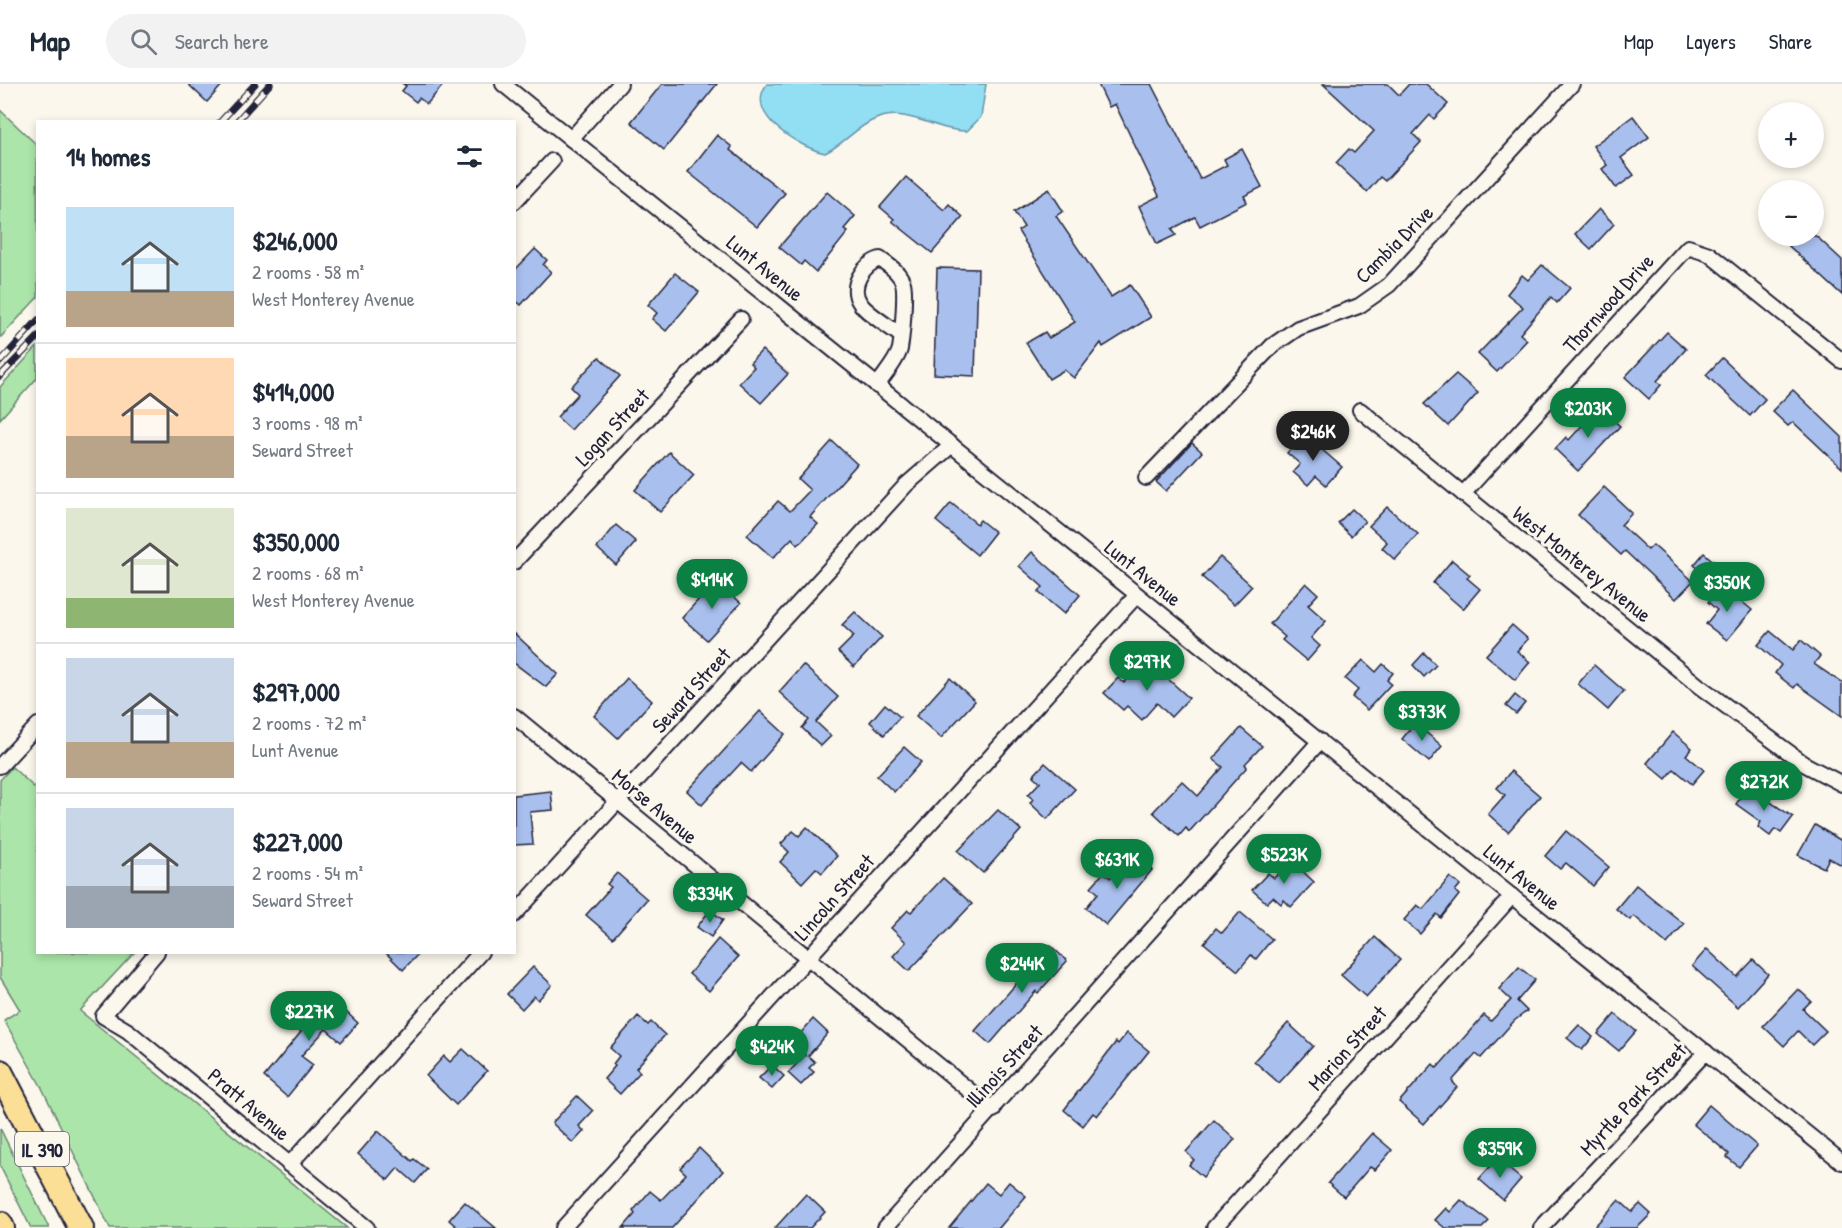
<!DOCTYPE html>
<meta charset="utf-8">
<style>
body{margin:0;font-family:"Patrick Hand",sans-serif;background:#f2f2f3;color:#1f2937;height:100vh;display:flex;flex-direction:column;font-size:22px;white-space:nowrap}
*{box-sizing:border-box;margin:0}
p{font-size:20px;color:#747a83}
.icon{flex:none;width:33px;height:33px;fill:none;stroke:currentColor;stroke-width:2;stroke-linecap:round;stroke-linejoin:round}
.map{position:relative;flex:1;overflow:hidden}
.side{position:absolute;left:36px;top:36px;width:480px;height:834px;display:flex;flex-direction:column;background:#fff;border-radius:0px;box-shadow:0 3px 9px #0003}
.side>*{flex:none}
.tools{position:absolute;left:1758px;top:18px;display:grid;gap:12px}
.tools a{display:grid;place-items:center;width:66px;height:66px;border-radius:50%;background:#fff;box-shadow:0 3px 9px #0003;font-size:30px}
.price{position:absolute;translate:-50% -51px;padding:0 14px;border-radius:21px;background:#0b8043;color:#fff;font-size:20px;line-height:39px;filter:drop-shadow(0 2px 3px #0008)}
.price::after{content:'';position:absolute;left:50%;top:36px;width:18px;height:14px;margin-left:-9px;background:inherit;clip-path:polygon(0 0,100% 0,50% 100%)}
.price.selected{background:#222;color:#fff}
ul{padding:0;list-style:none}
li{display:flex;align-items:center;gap:18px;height:150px;padding:0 30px}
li+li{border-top:2px solid #e0e1e3}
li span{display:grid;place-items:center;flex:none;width:168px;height:120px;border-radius:0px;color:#555}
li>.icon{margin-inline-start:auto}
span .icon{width:72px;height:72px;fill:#fffc;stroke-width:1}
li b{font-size:26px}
h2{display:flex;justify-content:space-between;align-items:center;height:72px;padding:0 30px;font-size:26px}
header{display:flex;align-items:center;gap:36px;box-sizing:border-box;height:84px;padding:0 30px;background:#fff;border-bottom:2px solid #e0e1e3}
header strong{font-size:28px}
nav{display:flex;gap:33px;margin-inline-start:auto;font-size:21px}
.search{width:420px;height:54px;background:#f2f2f3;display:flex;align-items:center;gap:15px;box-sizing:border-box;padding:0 21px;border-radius:33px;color:#747a83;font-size:22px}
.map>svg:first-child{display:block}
.green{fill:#ace5a9;stroke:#678472;stroke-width:1.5}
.water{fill:#92def2;stroke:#6593a9;stroke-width:1.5}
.building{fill:#a9c0ee;stroke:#22223b;stroke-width:1.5}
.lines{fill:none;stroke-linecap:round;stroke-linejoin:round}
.minor-casing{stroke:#22223b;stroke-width:18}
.motorway-casing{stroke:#22223b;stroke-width:28}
.minor{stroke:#fbf7ec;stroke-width:14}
.motorway{stroke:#fbdf96;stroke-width:24}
.rail-casing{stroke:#22223b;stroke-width:7}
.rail{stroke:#fbf7ec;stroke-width:4.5;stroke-dasharray:14;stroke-linecap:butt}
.labels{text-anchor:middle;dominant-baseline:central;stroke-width:6;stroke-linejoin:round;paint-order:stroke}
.shield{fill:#fbf7ec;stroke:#636270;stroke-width:1.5}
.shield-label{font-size:20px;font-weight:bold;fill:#22223b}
.street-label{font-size:21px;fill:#22223b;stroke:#fbf7ec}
</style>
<header>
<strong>Map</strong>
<div class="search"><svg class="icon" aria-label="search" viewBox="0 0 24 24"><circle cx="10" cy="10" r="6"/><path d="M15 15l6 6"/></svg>Search here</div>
<nav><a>Map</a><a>Layers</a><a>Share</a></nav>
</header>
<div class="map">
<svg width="1842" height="1144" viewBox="0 0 1842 1144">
<rect width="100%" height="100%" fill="#fbf7ec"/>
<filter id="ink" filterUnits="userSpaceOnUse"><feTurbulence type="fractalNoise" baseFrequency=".0167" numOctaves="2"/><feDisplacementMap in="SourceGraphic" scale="12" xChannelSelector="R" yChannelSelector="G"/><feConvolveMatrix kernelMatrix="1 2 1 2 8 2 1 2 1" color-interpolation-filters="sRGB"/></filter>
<g filter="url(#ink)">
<!-- green -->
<g class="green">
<polygon points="0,26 37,61 38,213 0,254"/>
<polygon points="37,263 37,294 0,335 0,303"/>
<polygon points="12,683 37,706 38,868 134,869 80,927 347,1144 110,1144 41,1002 4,936 20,926 0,893 0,696"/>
<polygon points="0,1044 49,1144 31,1144 0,1082"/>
</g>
<!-- water -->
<path class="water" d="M767,0H986L981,33L967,47C937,48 907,22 876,35C857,42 844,60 825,69C801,64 743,31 767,0Z"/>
<!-- building -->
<g class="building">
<polygon points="188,0 223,0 207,18"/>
<polygon points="403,0 444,0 427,20 419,14 416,18 402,7 406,2"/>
<polygon points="662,0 717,0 664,66 631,38"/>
<polygon points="1098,0 1151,0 1200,95 1227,81 1224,75 1242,65 1262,103 1244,112 1247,118 1200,142 1195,133 1172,145 1176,151 1157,160 1139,122 1159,112 1115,20 1109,23"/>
<polygon points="1323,0 1388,0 1399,11 1409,0 1426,0 1448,20 1434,35 1430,31 1413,50 1421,58 1385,97 1380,93 1367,108 1336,79 1349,65 1354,69 1374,47"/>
<polygon points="1633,32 1649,53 1621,74 1634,91 1616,104 1602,85 1607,81 1593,62"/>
<polygon points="717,51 732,63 730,66 785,109 757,143 688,88"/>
<polygon points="906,93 944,126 949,120 963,133 932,169 892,137 894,135 880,123"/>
<polygon points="1049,105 1063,127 1056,132 1111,213 1130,201 1151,233 1103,263 1101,259 1074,294 1064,286 1049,295 1026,259 1045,248 1049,254 1075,238 1018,147 1024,143 1014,128"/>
<polygon points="827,108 855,132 844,145 848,148 816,188 804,177 801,181 779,163"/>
<polygon points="1599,125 1614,140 1591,165 1575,150"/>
<polygon points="1778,152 1816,152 1842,176 1842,211"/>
<polygon points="535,165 547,176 543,181 551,188 521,221 514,215 514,187"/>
<polygon points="1542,181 1570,204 1557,219 1551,213 1520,250 1527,256 1497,288 1478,270 1523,223 1507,210 1522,191 1528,196"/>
<polygon points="937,184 978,185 975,292 934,290"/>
<polygon points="675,189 699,208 666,247 652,235 657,229 648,221"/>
<polygon points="1667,248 1686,265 1657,297 1661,301 1649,315 1625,293"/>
<polygon points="762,266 788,290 761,319 739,299 754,283 750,279"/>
<polygon points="599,273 620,292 571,346 557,333 578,310 571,303"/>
<polygon points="1722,274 1765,315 1750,332 1706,291"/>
<polygon points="1456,290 1478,309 1448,342 1424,320"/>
<polygon points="1793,306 1842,353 1842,384 1793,338 1788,342 1772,327"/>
<polygon points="1599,323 1620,342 1578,387 1555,365 1566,353 1569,356"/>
<polygon points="1304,350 1342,383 1326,401 1316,392 1308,401 1293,388 1300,380 1287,369"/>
<polygon points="832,357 857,380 810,433 818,440 798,461 792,454 773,474 747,451 778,417 790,427 810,406 798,395"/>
<polygon points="1192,359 1202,368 1166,407 1156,398"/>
<polygon points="669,368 694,391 660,428 635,406"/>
<polygon points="1604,403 1632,429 1621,441 1648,466 1653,461 1693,497 1676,515 1625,467 1621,471 1578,431"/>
<polygon points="951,419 977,440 980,436 995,448 977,471 936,437"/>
<polygon points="1387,423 1418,450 1395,476 1382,464 1387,458 1369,442"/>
<polygon points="1352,425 1365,437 1351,452 1338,439"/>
<polygon points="616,441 636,458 616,481 597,464"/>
<polygon points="1032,468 1080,511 1064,530 1038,508 1043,503 1019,482"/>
<polygon points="1704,469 1717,480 1707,492 1694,481"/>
<polygon points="1220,473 1252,502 1234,521 1202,493"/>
<polygon points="1452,476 1470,491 1467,494 1480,505 1463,525 1433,499"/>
<polygon points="716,496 741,519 707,556 682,534"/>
<polygon points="1306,499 1318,510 1308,521 1326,537 1311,554 1320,562 1307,577 1282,556 1285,553 1270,540"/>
<polygon points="1722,501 1752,526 1727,556 1706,540 1717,526 1708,518"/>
<polygon points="855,528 882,553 854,583 838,568 854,552 842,541"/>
<polygon points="1512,541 1528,555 1517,567 1530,578 1515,596 1486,571"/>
<polygon points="1770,547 1793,566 1801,556 1820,572 1814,580 1842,599 1842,632 1797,600 1794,604 1775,589 1781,581 1758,561"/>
<polygon points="514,549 558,590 546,603 514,579"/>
<polygon points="1424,569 1436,581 1424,593 1413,581"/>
<polygon points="1146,575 1189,614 1171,633 1157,619 1142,636 1127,622 1123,626 1104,609 1118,594 1124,599"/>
<polygon points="1363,576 1376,588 1383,580 1393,589 1387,596 1391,600 1367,626 1352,613 1358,606 1345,595"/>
<polygon points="803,581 838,613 816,638 831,652 821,662 802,644 809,636 779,608"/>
<polygon points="1594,581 1624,607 1608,626 1578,600"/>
<polygon points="627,594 652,617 618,654 594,632"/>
<polygon points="950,594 975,617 941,654 916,632"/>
<polygon points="1515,611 1525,619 1516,630 1506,622"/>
<polygon points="885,620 900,633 884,651 870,638"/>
<polygon points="760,627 785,650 751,688 741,679 702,721 687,707"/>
<polygon points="1415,639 1442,662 1429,678 1402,655"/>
<polygon points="1241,644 1262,662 1245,680 1247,683 1189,748 1186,744 1179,752 1153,728 1182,697 1198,712 1223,683 1213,675"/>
<polygon points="1673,648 1692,664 1686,671 1704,686 1692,700 1674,685 1666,695 1647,679"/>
<polygon points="904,663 921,678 894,708 877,692"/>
<polygon points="1045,679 1075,705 1047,735 1030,719 1033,715 1028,711 1040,698 1033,692"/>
<polygon points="1511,687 1540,712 1508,748 1488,730 1505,711 1497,704"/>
<polygon points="1748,703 1793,733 1781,749 1775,745 1770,752 1758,743 1761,738 1736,720"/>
<polygon points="551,707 553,726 530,728 533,760 514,761 514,711"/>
<polygon points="998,726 1021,746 983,789 958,767"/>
<polygon points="1815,741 1842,757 1842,781 1829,774 1824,784 1798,771"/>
<polygon points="807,743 837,772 822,789 816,784 802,799 780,778 789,768 781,760 793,747 799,752"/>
<polygon points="1566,747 1609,783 1593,802 1566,779 1560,785 1545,772"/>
<polygon points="1136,772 1152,786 1106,841 1086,824 1098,809 1091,803 1104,788 1110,794 1119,784 1122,787"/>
<polygon points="1291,776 1314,798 1291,823 1284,816 1281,820 1273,813 1267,819 1252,806 1268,789 1274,794"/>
<polygon points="617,789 647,815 613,854 586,831 611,803 607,800"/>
<polygon points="1450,793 1460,801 1455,807 1459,811 1441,834 1437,830 1420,850 1404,836 1417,821 1423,825"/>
<polygon points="943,794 972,820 909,887 893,872 906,858 891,844 908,826 911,828"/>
<polygon points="1636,801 1684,840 1667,860 1634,832 1630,836 1616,825"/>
<polygon points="710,826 723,836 711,853 697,843"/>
<polygon points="1240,828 1272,855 1256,875 1251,871 1238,887 1204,859 1216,844 1222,849"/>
<polygon points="1375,853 1400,876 1366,913 1341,891"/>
<polygon points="718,855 738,873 709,907 689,890"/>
<polygon points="1050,861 1067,877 1038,909 1036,907 990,960 975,947"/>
<polygon points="1707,865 1737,893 1753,876 1768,890 1738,923 1692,882"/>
<polygon points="385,868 420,868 403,886"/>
<polygon points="533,883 552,901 538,916 534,912 522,925 507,910"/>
<polygon points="1519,883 1535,896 1517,917 1527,927 1514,937 1481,974 1476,970 1452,997 1457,1003 1424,1040 1399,1018 1433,980 1437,984 1484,931 1491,937 1511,916 1499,905"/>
<polygon points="1798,905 1811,917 1803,925 1826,947 1812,961 1798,947 1784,962 1763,942"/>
<polygon points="327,910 358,939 341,958 326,945 301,972 313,981 287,1013 264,993 301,948 293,941 310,922 313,925"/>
<polygon points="1615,930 1636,947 1619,967 1598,950"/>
<polygon points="638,932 648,941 651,938 665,951 636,984 640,988 620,1010 604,995 615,982 613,980 619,972 610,964"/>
<polygon points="813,935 828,949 808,972 815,978 809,984 814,988 801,1001 788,989 805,971 792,959"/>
<polygon points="1288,939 1313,962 1279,999 1254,977"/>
<polygon points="1579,941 1593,953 1582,966 1567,954"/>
<polygon points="1127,949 1149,967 1097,1032 1093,1029 1083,1042 1064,1026 1116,958 1118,960"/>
<polygon points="463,965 487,987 456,1021 426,992 444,972 450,978"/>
<polygon points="772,981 784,992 772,1005 759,994"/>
<polygon points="577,1012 593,1027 579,1042 584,1047 573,1059 552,1039"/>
<polygon points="1709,1021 1757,1062 1739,1083 1727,1073 1729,1070 1693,1040"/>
<polygon points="1214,1036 1235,1055 1203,1093 1189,1081 1194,1076 1186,1068"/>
<polygon points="378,1047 412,1077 414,1075 427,1085 415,1099 398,1084 388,1096 358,1070"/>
<polygon points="1372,1049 1392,1066 1375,1086 1370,1083 1344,1113 1328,1099"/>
<polygon points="699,1064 723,1087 672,1144 623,1144 635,1130 633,1127 650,1107 661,1116 686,1090 680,1084"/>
<polygon points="1497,1075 1521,1095 1503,1116 1479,1095"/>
<polygon points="1009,1098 1026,1112 999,1144 949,1144 986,1099 999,1110"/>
<polygon points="806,1110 825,1128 810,1144 775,1144"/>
<polygon points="1461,1116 1489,1137 1482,1144 1445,1144 1435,1136 1446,1124 1450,1128"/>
<polygon points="1619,1116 1632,1128 1640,1120 1651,1130 1637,1144 1593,1144"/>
<polygon points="465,1118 496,1144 458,1144 449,1136"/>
</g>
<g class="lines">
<!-- minor casing -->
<g class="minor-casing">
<g id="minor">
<polyline points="503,0 1842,1078"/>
<polyline points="571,55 620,0"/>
<polyline points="514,118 552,77"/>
<path d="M877,302C884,291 897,277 900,265C902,253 906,209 903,199C899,187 889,182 880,175C864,180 848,202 860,219C866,229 890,243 900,251"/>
<polyline points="1360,326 1699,602 1806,681 1842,700"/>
<polyline points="1146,394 1272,262 1298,244 1359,222 1389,201 1572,0"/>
<polyline points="1463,410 1688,163 1709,170 1842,277"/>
<polyline points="514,478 741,235"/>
<polyline points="514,632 993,1026"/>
<polyline points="0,682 38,641"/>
<polyline points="514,831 906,401 952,361"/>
<polyline points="157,868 103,932 128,947 367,1144"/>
<polyline points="289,1081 481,868"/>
<polyline points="563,1144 1137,511"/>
<polyline points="885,1144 1320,657"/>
<polyline points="1214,1144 1512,812"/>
<polyline points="1541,1144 1706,968"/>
</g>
</g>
<!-- motorway casing -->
<g class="motorway-casing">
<g id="motorway">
<polyline points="0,988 81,1144"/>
<polyline points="0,1140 2,1144"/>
</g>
</g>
<!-- minor -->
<use href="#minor" class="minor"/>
<!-- motorway -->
<use href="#motorway" class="motorway"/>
<!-- rail casing -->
<g class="rail-casing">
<g id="rail">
<polyline points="220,38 255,0"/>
<polyline points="236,38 270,0"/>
<polyline points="0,278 38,236"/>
<polyline points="0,292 38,253"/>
</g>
</g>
<!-- rail -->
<use href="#rail" class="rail"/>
</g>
</g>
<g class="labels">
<!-- shield labels -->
<rect class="shield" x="15" y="1048" width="54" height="34" rx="4.5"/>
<g class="shield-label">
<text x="42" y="1065">IL 390</text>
</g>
<!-- street labels -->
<g class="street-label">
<text transform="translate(1394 160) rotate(-45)">Cambia Drive</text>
<text transform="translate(765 184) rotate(39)">Lunt Avenue</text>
<text transform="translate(1608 219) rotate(-48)">Thornwood Drive</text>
<text transform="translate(612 343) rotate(-47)">Logan Street</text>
<text transform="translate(1582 480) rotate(39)">West Monterey Avenue</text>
<text transform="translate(1143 489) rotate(39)">Lunt Avenue</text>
<text transform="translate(691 606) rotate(-48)">Seward Street</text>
<text transform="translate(655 722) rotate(40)">Morse Avenue</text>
<text transform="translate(1522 793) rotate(39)">Lunt Avenue</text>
<text transform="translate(834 813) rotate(-48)">Lincoln Street</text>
<text transform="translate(1347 964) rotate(-48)">Marion Street</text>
<text transform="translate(1004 982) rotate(-48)">Illinois Street</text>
<text transform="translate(1633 1015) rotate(-47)">Myrtle Park Street</text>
<text transform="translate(249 1020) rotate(40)">Pratt Avenue</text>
</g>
</g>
</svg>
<div class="tools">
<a>+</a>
<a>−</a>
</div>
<b class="price" style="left:1588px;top:355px">$203K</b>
<b class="price selected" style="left:1313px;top:378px">$246K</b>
<b class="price" style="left:712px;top:526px">$414K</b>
<b class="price" style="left:1727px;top:529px">$350K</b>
<b class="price" style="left:1147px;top:608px">$297K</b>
<b class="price" style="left:1422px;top:658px">$373K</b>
<b class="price" style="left:1764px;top:728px">$272K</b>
<b class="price" style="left:1284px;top:801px">$523K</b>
<b class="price" style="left:1117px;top:806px">$631K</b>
<b class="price" style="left:710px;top:840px">$334K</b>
<b class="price" style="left:1022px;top:910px">$244K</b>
<b class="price" style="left:309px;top:958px">$227K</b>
<b class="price" style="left:772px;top:993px">$424K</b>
<b class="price" style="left:1500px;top:1095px">$359K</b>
<section class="side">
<h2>14 homes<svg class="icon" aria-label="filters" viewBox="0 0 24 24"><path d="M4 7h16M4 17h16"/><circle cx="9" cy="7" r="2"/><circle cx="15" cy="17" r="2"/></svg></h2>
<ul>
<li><span style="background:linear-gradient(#bfe0f5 70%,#b9a48a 0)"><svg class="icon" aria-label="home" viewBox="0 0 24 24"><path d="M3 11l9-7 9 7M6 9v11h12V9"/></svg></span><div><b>$246,000</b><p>2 rooms · 58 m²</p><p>West Monterey Avenue</p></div></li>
<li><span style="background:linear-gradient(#ffd9b3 65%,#b9a48a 0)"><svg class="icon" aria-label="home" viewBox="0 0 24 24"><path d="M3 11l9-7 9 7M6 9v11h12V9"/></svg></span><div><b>$414,000</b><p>3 rooms · 98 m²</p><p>Seward Street</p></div></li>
<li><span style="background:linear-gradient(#dfe7d0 75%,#8fb573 0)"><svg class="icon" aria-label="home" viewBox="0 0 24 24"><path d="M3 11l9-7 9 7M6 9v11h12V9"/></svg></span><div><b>$350,000</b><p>2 rooms · 68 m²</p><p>West Monterey Avenue</p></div></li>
<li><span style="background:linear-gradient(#c9d6e8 70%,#b9a48a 0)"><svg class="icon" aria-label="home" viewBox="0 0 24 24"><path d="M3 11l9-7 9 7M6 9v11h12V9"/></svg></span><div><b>$297,000</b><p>2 rooms · 72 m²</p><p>Lunt Avenue</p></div></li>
<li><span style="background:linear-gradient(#c9d6e8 65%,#9aa5b1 0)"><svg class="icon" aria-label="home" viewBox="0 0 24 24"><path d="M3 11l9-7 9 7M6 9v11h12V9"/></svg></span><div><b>$227,000</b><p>2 rooms · 54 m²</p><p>Seward Street</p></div></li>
</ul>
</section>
</div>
